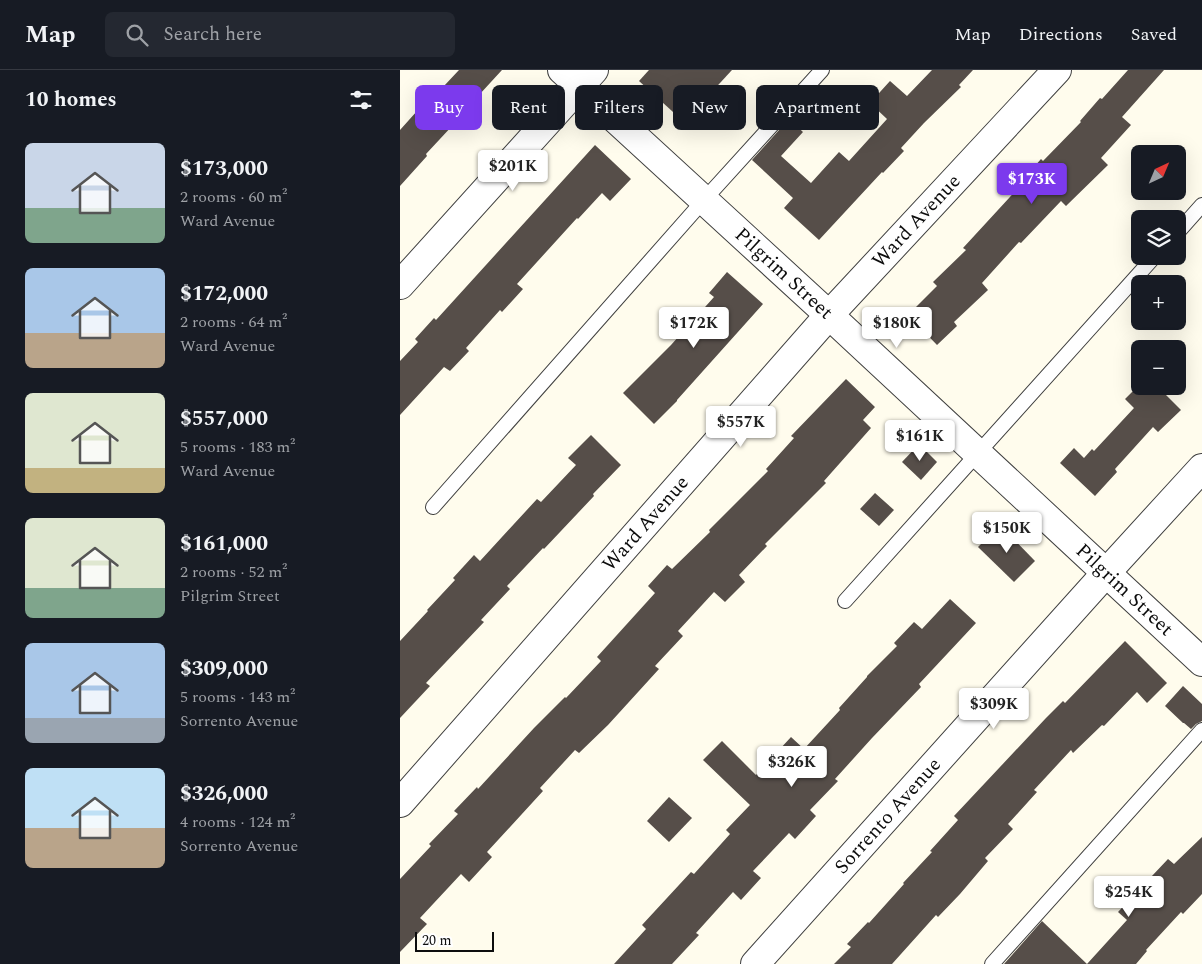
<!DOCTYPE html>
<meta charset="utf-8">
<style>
body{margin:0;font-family:Spectral,serif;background:#242831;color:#f1f3f6;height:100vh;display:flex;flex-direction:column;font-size:19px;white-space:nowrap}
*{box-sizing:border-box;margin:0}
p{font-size:16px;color:#9ea1a6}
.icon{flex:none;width:28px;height:28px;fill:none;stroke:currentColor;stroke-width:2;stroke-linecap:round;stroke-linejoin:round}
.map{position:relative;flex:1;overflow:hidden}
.details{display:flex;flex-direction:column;background:#171b24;width:400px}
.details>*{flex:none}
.hud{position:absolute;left:15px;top:15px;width:475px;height:45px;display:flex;gap:10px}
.needle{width:32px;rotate:44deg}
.buttons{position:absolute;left:731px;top:75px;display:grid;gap:10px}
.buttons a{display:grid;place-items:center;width:55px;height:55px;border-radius:8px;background:#171b24;box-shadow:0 5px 20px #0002;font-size:25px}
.scale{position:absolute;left:15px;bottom:12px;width:79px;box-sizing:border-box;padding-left:5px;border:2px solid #0d0d0d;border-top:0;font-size:14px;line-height:18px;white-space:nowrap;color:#0d0d0d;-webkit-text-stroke:4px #fff;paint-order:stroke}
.price{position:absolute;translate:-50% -42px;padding:0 11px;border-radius:5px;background:#fff;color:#222;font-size:16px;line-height:32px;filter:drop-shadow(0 1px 2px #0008)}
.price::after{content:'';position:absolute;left:50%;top:30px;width:15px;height:11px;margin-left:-8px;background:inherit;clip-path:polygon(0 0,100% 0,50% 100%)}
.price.on{background:#7c3aed;color:#fff}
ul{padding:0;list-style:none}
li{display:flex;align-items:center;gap:15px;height:125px;padding:0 25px}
li span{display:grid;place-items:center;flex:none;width:140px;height:100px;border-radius:8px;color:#555}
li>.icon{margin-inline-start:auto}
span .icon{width:60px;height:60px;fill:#fffc;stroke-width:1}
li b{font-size:21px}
h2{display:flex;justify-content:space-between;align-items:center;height:60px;padding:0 25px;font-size:21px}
.chip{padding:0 18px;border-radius:8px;background:#171b24;box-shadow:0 5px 20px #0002;font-size:18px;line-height:45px}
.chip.on{background:#7c3aed;color:#fff}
header{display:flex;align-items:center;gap:30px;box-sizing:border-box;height:70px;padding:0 25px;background:#171b24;border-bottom:1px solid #363941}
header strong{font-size:24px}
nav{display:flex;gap:28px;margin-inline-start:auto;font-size:18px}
.search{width:350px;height:45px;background:#242831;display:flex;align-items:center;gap:12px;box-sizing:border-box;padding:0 18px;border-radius:8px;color:#9ea1a6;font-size:19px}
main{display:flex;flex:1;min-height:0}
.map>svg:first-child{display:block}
.building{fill:#564e49}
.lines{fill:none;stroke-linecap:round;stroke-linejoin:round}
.service-casing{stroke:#404040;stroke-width:16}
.minor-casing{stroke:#404040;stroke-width:30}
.service{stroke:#fff;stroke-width:14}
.minor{stroke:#fff;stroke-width:28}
.labels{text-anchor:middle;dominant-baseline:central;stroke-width:5;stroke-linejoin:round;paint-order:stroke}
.street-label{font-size:20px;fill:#0d0d0d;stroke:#fff}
</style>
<header>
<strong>Map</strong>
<div class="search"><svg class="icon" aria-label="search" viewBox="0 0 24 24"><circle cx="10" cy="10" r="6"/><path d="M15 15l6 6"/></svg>Search here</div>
<nav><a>Map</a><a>Directions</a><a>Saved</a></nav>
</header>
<main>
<section class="details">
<h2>10 homes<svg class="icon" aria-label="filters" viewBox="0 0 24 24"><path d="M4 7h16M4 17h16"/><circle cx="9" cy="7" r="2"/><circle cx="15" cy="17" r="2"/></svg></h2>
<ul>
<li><span style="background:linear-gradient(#c9d6e8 65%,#7fa58c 0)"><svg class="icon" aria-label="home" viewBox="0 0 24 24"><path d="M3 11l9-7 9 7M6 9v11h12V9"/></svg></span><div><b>$173,000</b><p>2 rooms · 60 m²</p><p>Ward Avenue</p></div></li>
<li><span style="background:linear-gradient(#a9c7e8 65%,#b9a48a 0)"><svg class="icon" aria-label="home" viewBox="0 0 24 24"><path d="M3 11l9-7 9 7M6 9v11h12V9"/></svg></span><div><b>$172,000</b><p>2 rooms · 64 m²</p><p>Ward Avenue</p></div></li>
<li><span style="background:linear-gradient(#dfe7d0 75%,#c2b280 0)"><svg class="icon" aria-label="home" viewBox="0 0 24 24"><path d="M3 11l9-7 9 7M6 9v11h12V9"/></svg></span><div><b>$557,000</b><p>5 rooms · 183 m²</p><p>Ward Avenue</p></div></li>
<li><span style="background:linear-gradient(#dfe7d0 70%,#7fa58c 0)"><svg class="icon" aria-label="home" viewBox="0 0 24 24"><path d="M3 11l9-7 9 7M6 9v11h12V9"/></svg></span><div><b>$161,000</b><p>2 rooms · 52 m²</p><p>Pilgrim Street</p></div></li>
<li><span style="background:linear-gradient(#a9c7e8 75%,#9aa5b1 0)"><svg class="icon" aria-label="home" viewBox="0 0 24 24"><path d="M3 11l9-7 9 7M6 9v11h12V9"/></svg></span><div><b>$309,000</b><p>5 rooms · 143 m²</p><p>Sorrento Avenue</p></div></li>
<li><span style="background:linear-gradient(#bfe0f5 60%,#b9a48a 0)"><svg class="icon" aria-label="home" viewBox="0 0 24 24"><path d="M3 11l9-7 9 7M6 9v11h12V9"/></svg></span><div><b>$326,000</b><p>4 rooms · 124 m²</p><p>Sorrento Avenue</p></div></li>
</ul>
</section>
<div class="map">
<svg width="802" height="894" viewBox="0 0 802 894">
<rect width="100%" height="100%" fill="#fffced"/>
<!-- building -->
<g class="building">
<polygon points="59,0 102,0 79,25 80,26 26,84 27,86 0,116 0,60 26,31 28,33"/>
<polygon points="249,0 332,0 284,52 239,11"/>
<polygon points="532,0 573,0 559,15 561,17 524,53 501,78 504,81 483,103 482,102 419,170 384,138 393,128 352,90 389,49 403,62 381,86 411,113 439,82 449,91 487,49 470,33 490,11 507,26"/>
<polygon points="728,0 764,0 722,47 731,55 701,88 708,95 666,136 661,131 621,173 619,172 582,213 588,220 554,252 557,256 537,275 508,245 537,216 533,212 566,180 563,178 622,114 620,113 641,89 643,91 681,52 680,51 700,28 702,29"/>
<polygon points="195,75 231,109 210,131 202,123 178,149 177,148 117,214 123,219 102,242 100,240 66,278 69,281 50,301 44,297 0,345 0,291 18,272 15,269 34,248 36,250"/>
<polygon points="327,202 363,234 277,330 277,331 254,354 223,323 271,275 314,227 309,223"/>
<polygon points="446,309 475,337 463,350 471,358 424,411 426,413 365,474 367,476 339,505 345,512 325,532 314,522 278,561 283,566 255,596 259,599 208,655 179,683 175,680 140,718 143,721 87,782 92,787 69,812 61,804 20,848 27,854 0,882 0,809 31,776 29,774 58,744 54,741 77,717 78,719 134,658 165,627 166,628 201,591 197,587 255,523 248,516 267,495 272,499 310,462 309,460 368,401 366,399 394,368 391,366"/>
<polygon points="738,316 757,316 781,340 758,362 753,357 715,399 717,402 695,426 660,393 674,378 684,388 692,379 694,381 734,338 725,329"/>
<polygon points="191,365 221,395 193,424 194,426 144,479 143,478 107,516 110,519 81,550 84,552 26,613 30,616 0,648 0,571 28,541 27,540 55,510 53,508 74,485 80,491 137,429 141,432 176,395 168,388"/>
<polygon points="519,374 537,392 521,410 502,392"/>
<polygon points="475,423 494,440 479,456 460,439"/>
<polygon points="600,455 635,491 614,512 578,477"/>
<polygon points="550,529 576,553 519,614 521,617 472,668 435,709 438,711 410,740 416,746 395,769 389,763 353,801 361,808 341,830 333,822 296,863 299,865 272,894 214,894 246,859 242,855 291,802 294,804 330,764 326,760 350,735 303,690 322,671 356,705 391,667 404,679 440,640 439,638 467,607 467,606 497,576 494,573 514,552 522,559"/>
<polygon points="725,571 767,613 747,633 737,622 704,656 702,655 673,683 671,680 634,720 637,722 608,754 613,759 585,788 588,791 560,824 538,847 536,845 492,894 434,894 451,877 447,874 468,852 469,853 504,814 503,813 532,782 530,781 558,750 554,746 646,648 663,631 665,633"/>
<polygon points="783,616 802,634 802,651 796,654 791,659 784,653 783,653 765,636"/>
<polygon points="269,727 292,748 269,772 247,751"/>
<polygon points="802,767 802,824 783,844 781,842 746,880 747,881 736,894 604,894 642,851 687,894 727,850 718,842 768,789 774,794"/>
</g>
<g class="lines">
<!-- service casing -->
<g class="service-casing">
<g id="service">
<polyline points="778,162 802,135"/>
<polyline points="33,437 304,130 422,0"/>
<polyline points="445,531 755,186"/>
<polyline points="592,894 802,660"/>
</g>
</g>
<!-- minor casing -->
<g class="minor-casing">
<g id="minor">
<path id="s1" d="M162,0L429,245L802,592"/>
<polyline points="0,215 194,0"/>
<path id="s2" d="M0,733L429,245L657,0"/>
<path id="s3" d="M355,894L706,503L802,398"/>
</g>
</g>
<!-- service -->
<use href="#service" class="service"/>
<!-- minor -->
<use href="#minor" class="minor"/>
</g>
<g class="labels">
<!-- street labels -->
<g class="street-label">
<text stroke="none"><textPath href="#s2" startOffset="778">Ward Avenue</textPath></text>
<text stroke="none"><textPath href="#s1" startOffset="301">Pilgrim Street</textPath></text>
<text stroke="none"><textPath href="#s2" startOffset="372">Ward Avenue</textPath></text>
<text stroke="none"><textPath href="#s1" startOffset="766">Pilgrim Street</textPath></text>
<text stroke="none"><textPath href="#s3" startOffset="199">Sorrento Avenue</textPath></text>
</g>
</g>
</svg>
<div class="buttons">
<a><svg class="needle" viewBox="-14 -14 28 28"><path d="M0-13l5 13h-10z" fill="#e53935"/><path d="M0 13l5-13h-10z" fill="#9ea1a6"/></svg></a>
<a><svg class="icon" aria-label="layers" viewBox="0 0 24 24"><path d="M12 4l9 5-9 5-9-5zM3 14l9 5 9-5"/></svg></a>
<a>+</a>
<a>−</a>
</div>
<div class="scale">20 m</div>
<b class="price" style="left:113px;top:122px">$201K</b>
<b class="price on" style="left:632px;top:135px">$173K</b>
<b class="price" style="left:294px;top:279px">$172K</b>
<b class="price" style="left:497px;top:279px">$180K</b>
<b class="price" style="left:341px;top:378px">$557K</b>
<b class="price" style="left:520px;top:392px">$161K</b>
<b class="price" style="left:607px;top:484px">$150K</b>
<b class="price" style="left:594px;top:660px">$309K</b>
<b class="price" style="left:392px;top:718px">$326K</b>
<b class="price" style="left:729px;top:848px">$254K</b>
<div class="hud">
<a class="chip on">Buy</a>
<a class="chip">Rent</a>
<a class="chip">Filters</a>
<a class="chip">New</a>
<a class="chip">Apartment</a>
</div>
</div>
</main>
